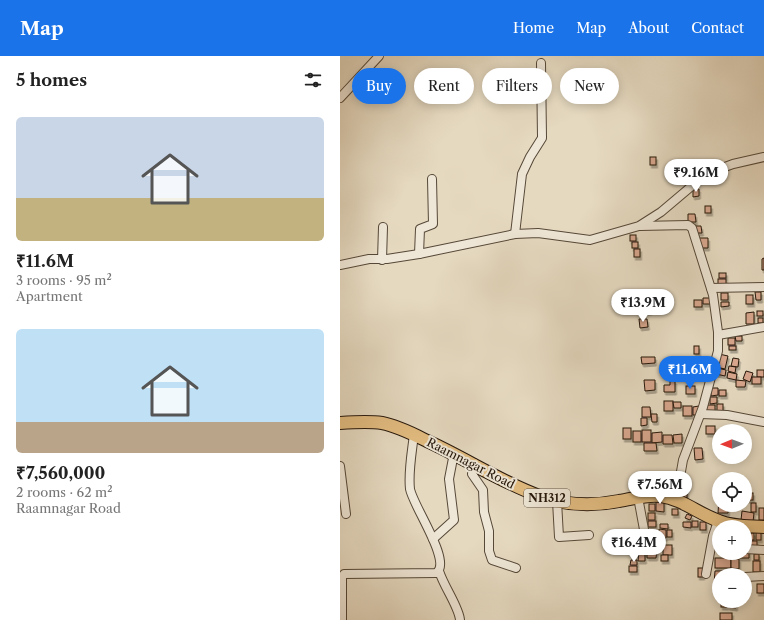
<!DOCTYPE html>
<meta charset="utf-8">
<style>
body{margin:0;font-family:"Libre Caslon Text",serif;background:#f2f2f2;color:#222;height:100vh;display:flex;flex-direction:column;font-size:15px;white-space:nowrap}
*{box-sizing:border-box;margin:0}
p{font-size:13px;color:#767676}
.icon{flex:none;width:22px;height:22px;fill:none;stroke:currentColor;stroke-width:2;stroke-linecap:round;stroke-linejoin:round}
.map{position:relative;flex:1;overflow:hidden}
.side{display:flex;flex-direction:column;background:#fff;width:340px}
.side>*{flex:none}
.hud{position:absolute;left:12px;top:12px;width:352px;height:36px;display:flex;gap:8px}
.needle{width:26px;rotate:269deg}
.tools{position:absolute;left:372px;top:368px;display:grid;gap:8px}
.tools a{display:grid;place-items:center;width:40px;height:40px;border-radius:50%;background:#fff;box-shadow:0 2px 10px #0003;font-size:20px}
.price{position:absolute;translate:-50% -34px;padding:0 9px;border-radius:14px;background:#fff;color:#222;font-size:13px;line-height:26px;filter:drop-shadow(0 1px 2px #0008)}
.price::after{content:'';position:absolute;left:50%;top:24px;width:12px;height:9px;margin-left:-6px;background:inherit;clip-path:polygon(0 0,100% 0,50% 100%)}
.price.on{background:#1a73e8;color:#fff}
ul{padding:0;list-style:none}
li{display:grid;align-content:center;gap:8px;height:212px;padding:0 16px}
li span{display:grid;place-items:center;height:124px;border-radius:6px;color:#555}
li>.icon{margin-inline-start:auto}
span .icon{width:72px;height:72px;fill:#fffc;stroke-width:1}
li b{font-size:17px}
h2{display:flex;justify-content:space-between;align-items:center;height:48px;padding:0 16px;font-size:17px}
.tag{padding:0 14px;border-radius:18px;background:#fff;box-shadow:0 2px 10px #0003;font-size:14px;line-height:36px}
.tag.on{background:#1a73e8;color:#fff}
header{display:flex;align-items:center;gap:24px;box-sizing:border-box;height:56px;padding:0 20px;background:#1a73e8;color:#fff}
header strong{font-size:19px}
nav{display:flex;gap:22px;margin-inline-start:auto;font-size:14px}
main{display:flex;flex:1;min-height:0}
.map>svg:first-child{display:block}
.building{fill:#d7a68d;stroke:#26170b;filter:url(#shadow)}
.lines{fill:none;stroke-linecap:round;stroke-linejoin:round}
.minor-casing{stroke:#564838;stroke-width:10}
.highway-casing{stroke:#26170b;stroke-width:14}
.minor{stroke:#eee6d6;stroke-width:8}
.highway{stroke:#e2bc80;stroke-width:12}
.labels{text-anchor:middle;dominant-baseline:central;stroke-width:4;stroke-linejoin:round;paint-order:stroke}
.shield{fill:#eee6d6;stroke:#625548;stroke-width:1}
.shield-label{font-size:11px;font-weight:bold;fill:#26170b}
.street-label{font-size:12px;fill:#26170b;stroke:#eee6d6}
</style>
<header>
<strong>Map</strong>
<nav><a>Home</a><a>Map</a><a>About</a><a>Contact</a></nav>
</header>
<main>
<section class="side">
<h2>5 homes<svg class="icon" aria-label="filters" viewBox="0 0 24 24"><path d="M4 7h16M4 17h16"/><circle cx="9" cy="7" r="2"/><circle cx="15" cy="17" r="2"/></svg></h2>
<ul>
<li><span style="background:linear-gradient(#c9d6e8 65%,#c2b280 0)"><svg class="icon" aria-label="home" viewBox="0 0 24 24"><path d="M3 11l9-7 9 7M6 9v11h12V9"/></svg></span><div><b>₹11.6M</b><p>3 rooms · 95 m²</p><p>Apartment</p></div></li>
<li><span style="background:linear-gradient(#bfe0f5 75%,#b9a48a 0)"><svg class="icon" aria-label="home" viewBox="0 0 24 24"><path d="M3 11l9-7 9 7M6 9v11h12V9"/></svg></span><div><b>₹7,560,000</b><p>2 rooms · 62 m²</p><p>Raamnagar Road</p></div></li>
</ul>
</section>
<div class="map">
<svg width="424" height="564" viewBox="0 0 424 564">
<defs>
<filter id="shadow"><feDropShadow dx="1.5" dy="3" stdDeviation="0" flood-color="#0004"/></filter>
</defs>
<rect width="100%" height="100%" fill="#e5d9c0"/>
<filter id="stains"><feTurbulence type="fractalNoise" baseFrequency=".005" numOctaves="4"/><feColorMatrix values="0 0 0 0 .2 0 0 0 0 .09 0 0 0 0 .02 0 0 0 .5 -.17"/></filter>
<radialGradient id="worn" r=".72"><stop offset=".6" stop-color="#630" stop-opacity="0"/><stop offset="1" stop-color="#630" stop-opacity=".3"/></radialGradient>
<!-- building -->
<g class="building">
<rect x="310" y="101" width="6" height="8"/>
<polygon points="343,122 351,122 351,128 344,128"/>
<polygon points="353,133 359,133 359,140 353,141"/>
<rect x="365" y="150" width="6" height="7"/>
<polygon points="348,158 355,158 356,166 348,166"/>
<polygon points="355,170 361,170 362,177 355,177"/>
<rect x="290" y="179" width="6" height="6"/>
<polygon points="359,182 368,182 368,192 360,192"/>
<rect x="292" y="186" width="6" height="6"/>
<rect x="294" y="193" width="6" height="8"/>
<polygon points="424,202 424,214 422,214 422,203"/>
<rect x="379" y="217" width="7" height="5"/>
<rect x="378" y="223" width="8" height="6"/>
<polygon points="415,236 421,236 421,244 416,244"/>
<rect x="381" y="237" width="7" height="7"/>
<rect x="406" y="239" width="7" height="9"/>
<polygon points="363,242 372,242 373,248 363,248"/>
<rect x="303" y="244" width="7" height="12"/>
<rect x="354" y="244" width="8" height="7"/>
<polygon points="381,246 389,246 389,250 381,251"/>
<polygon points="318,248 318,254 311,254 311,249"/>
<rect x="417" y="255" width="6" height="5"/>
<polygon points="414,256 414,268 406,268 406,257"/>
<rect x="418" y="262" width="5" height="5"/>
<polygon points="299,263 307,263 308,271 300,272"/>
<polygon points="395,280 402,280 402,285 396,285"/>
<rect x="388" y="282" width="7" height="7"/>
<rect x="354" y="290" width="5" height="8"/>
<rect x="389" y="290" width="7" height="4"/>
<polygon points="379,298 388,300 385,313 376,311"/>
<polygon points="301,301 315,301 315,307 302,308"/>
<polygon points="356,301 356,310 347,310 347,302"/>
<polygon points="393,302 399,303 398,311 391,310"/>
<rect x="357" y="310" width="6" height="5"/>
<polygon points="389,310 396,311 395,317 388,315"/>
<polygon points="377,312 386,314 385,320 376,318"/>
<rect x="347" y="313" width="6" height="6"/>
<rect x="417" y="314" width="7" height="7"/>
<polygon points="406,315 413,317 410,326 403,323"/>
<polygon points="388,316 397,318 396,324 387,322"/>
<rect x="412" y="321" width="9" height="7"/>
<polygon points="304,324 315,324 315,334 305,335"/>
<polygon points="396,324 406,325 405,331 396,331"/>
<polygon points="330,325 335,325 335,336 324,336 324,329 330,329"/>
<rect x="346" y="330" width="9" height="8"/>
<polygon points="371,332 378,332 378,339 371,340"/>
<rect x="379" y="334" width="7" height="6"/>
<polygon points="370,341 377,341 377,347 370,348"/>
<rect x="324" y="345" width="9" height="10"/>
<polygon points="333,346 341,346 341,352 334,352"/>
<rect x="377" y="348" width="6" height="8"/>
<rect x="366" y="349" width="9" height="6"/>
<rect x="343" y="350" width="9" height="10"/>
<polygon points="359,350 360,359 353,359 353,351"/>
<polygon points="302,351 310,351 311,361 302,361"/>
<polygon points="311,358 317,358 317,366 312,366"/>
<polygon points="301,362 307,362 307,369 301,370"/>
<rect x="366" y="370" width="9" height="8"/>
<rect x="283" y="372" width="8" height="11"/>
<rect x="302" y="374" width="9" height="12"/>
<rect x="293" y="375" width="8" height="11"/>
<polygon points="322,376 322,386 312,387 312,377"/>
<polygon points="342,378 342,387 334,387 333,379"/>
<polygon points="323,379 332,379 333,388 323,388"/>
<polygon points="304,387 316,387 317,395 304,395"/>
<polygon points="354,392 362,392 363,403 355,404"/>
<polygon points="302,417 314,418 314,432 302,432"/>
<rect x="325" y="427" width="12" height="9"/>
<polygon points="341,430 347,430 347,442 340,441"/>
<rect x="406" y="437" width="7" height="7"/>
<polygon points="379,442 379,449 388,449 388,457 378,457"/>
<polygon points="316,443 324,443 324,456 316,455"/>
<rect x="411" y="447" width="5" height="9"/>
<rect x="309" y="448" width="6" height="7"/>
<rect x="419" y="452" width="5" height="12"/>
<rect x="332" y="453" width="6" height="6"/>
<polygon points="402,455 414,457 413,466 401,464"/>
<rect x="308" y="457" width="7" height="7"/>
<polygon points="347,458 352,460 350,464 345,462"/>
<rect x="308" y="465" width="8" height="6"/>
<rect x="352" y="465" width="6" height="6"/>
<polygon points="343,466 351,466 351,472 343,471"/>
<rect x="360" y="466" width="6" height="8"/>
<polygon points="320,468 328,468 328,473 320,472"/>
<polygon points="319,473 326,474 326,482 319,482"/>
<rect x="327" y="474" width="5" height="7"/>
<rect x="416" y="474" width="5" height="10"/>
<rect x="410" y="477" width="4" height="7"/>
<rect x="405" y="481" width="4" height="11"/>
<rect x="375" y="483" width="4" height="9"/>
<rect x="298" y="485" width="6" height="8"/>
<rect x="410" y="485" width="7" height="6"/>
<rect x="323" y="489" width="9" height="10"/>
<polygon points="307,494 317,494 316,502 307,502"/>
<polygon points="299,495 305,495 305,505 298,505"/>
<polygon points="409,495 409,502 398,502 398,497"/>
<rect x="414" y="498" width="5" height="6"/>
<rect x="321" y="499" width="7" height="6"/>
<rect x="375" y="502" width="16" height="10"/>
<polygon points="391,503 399,503 399,513 391,512"/>
<polygon points="291,504 297,504 297,509 290,509"/>
<rect x="413" y="505" width="7" height="11"/>
<rect x="289" y="510" width="8" height="6"/>
<rect x="358" y="512" width="5" height="9"/>
<polygon points="375,515 383,515 383,519 379,519 379,528 374,528"/>
<rect x="384" y="515" width="8" height="4"/>
<rect x="417" y="528" width="7" height="9"/>
<rect x="381" y="545" width="6" height="6"/>
<polygon points="388,545 396,545 396,552 388,551"/>
<rect x="380" y="557" width="12" height="7"/>
</g>
<g class="lines">
<!-- minor casing -->
<g class="minor-casing">
<g id="minor">
<polyline points="0,42 39,0"/>
<polyline points="300,170 348,169 352,172 373,239 378,276 378,295 363,351 343,404 336,444"/>
<polyline points="175,178 182,118 190,101 202,82 201,7"/>
<polyline points="79,198 80,173 93,168 92,123"/>
<polyline points="42,204 43,171"/>
<polyline points="0,209 29,203 47,203 79,198 175,178 198,177 250,184 299,170 321,156 366,118 393,108 424,101"/>
<polyline points="371,232 424,231"/>
<polyline points="378,279 424,271"/>
<polyline points="361,358 387,359 424,366"/>
<polyline points="134,407 132,418 143,434 144,456 149,475 149,495 152,504 176,512"/>
<polyline points="0,410 6,458"/>
<polyline points="298,441 305,479 312,483 312,493"/>
<polyline points="217,445 219,481 249,479"/>
<polyline points="93,483 114,464 109,423 114,397"/>
<polyline points="405,493 424,494"/>
<path d="M99,515C104,531 119,551 120,564"/>
<polyline points="366,518 373,480 378,465"/>
<polyline points="405,521 424,520"/>
<path d="M2,564V521L4,518L96,517C113,507 73,450 70,433C68,416 72,396 74,378"/>
</g>
</g>
<!-- highway casing -->
<g class="highway-casing">
<path id="highway" d="M0,367C14,366 29,365 42,367C58,370 73,378 87,385C125,402 162,427 202,441C226,449 254,450 279,445C293,443 307,438 321,440C342,443 359,458 379,465C394,471 409,470 424,471"/>
</g>
<!-- minor -->
<use href="#minor" class="minor"/>
<!-- highway -->
<use href="#highway" class="highway"/>
</g>
<g class="labels">
<!-- shield labels -->
<rect class="shield" x="184" y="433" width="46" height="18" rx="3"/>
<g class="shield-label">
<text x="207" y="442">NH312</text>
</g>
<!-- street labels -->
<g class="street-label">
<text transform="translate(131 407) rotate(27)">Raamnagar Road</text>
</g>
</g>
<rect width="100%" height="100%" filter="url(#stains)"/>
<rect width="100%" height="100%" fill="url(#worn)"/>
</svg>
<div class="tools">
<a><svg class="needle" viewBox="-14 -14 28 28"><path d="M0-13l5 13h-10z" fill="#e53935"/><path d="M0 13l5-13h-10z" fill="#767676"/></svg></a>
<a><svg class="icon" aria-label="locate" viewBox="0 0 24 24"><circle cx="12" cy="12" r="6"/><path d="M12 2v4M12 18v4M2 12h4M18 12h4"/></svg></a>
<a>+</a>
<a>−</a>
</div>
<b class="price" style="left:356px;top:137px">₹9.16M</b>
<b class="price" style="left:303px;top:267px">₹13.9M</b>
<b class="price on" style="left:350px;top:334px">₹11.6M</b>
<b class="price" style="left:320px;top:449px">₹7.56M</b>
<b class="price" style="left:294px;top:507px">₹16.4M</b>
<div class="hud">
<a class="tag on">Buy</a>
<a class="tag">Rent</a>
<a class="tag">Filters</a>
<a class="tag">New</a>
</div>
</div>
</main>
